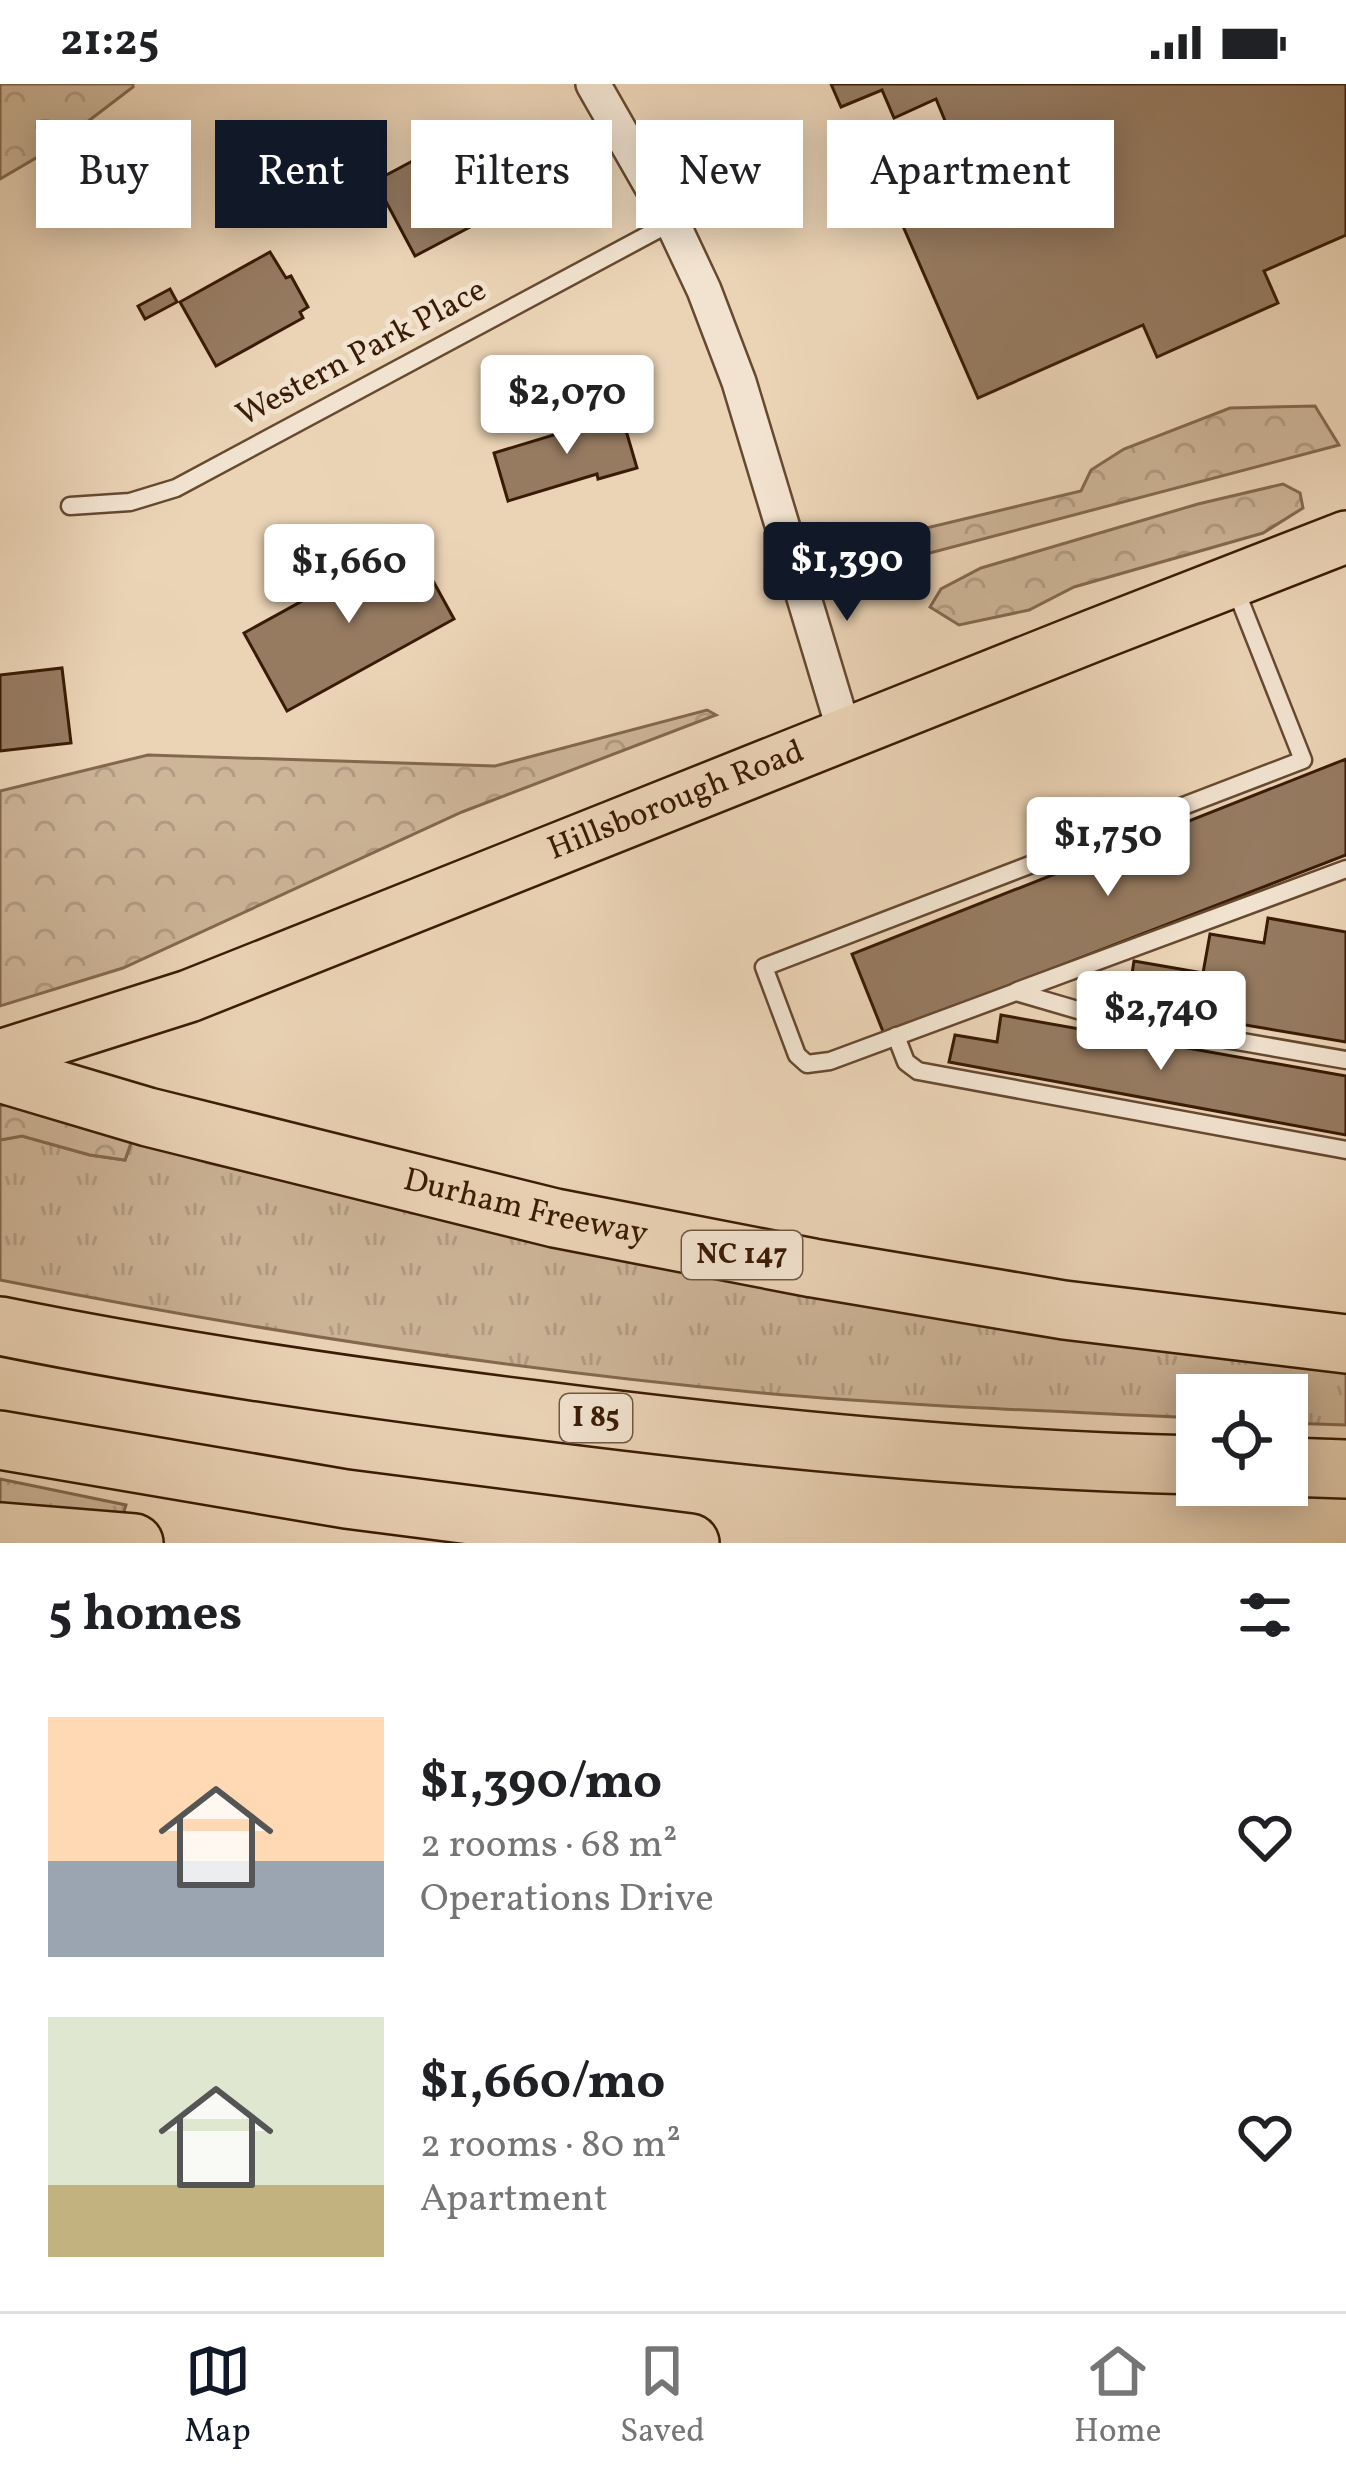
<!DOCTYPE html>
<meta charset="utf-8">
<style>
body{margin:0;font-family:Vollkorn,serif;background:#f2f2f2;color:#202124;height:100vh;display:flex;flex-direction:column;font-size:45px;white-space:nowrap}
*{box-sizing:border-box;margin:0}
p{font-size:39px;color:#757577}
.icon{flex:none;width:66px;height:66px;fill:none;stroke:currentColor;stroke-width:2;stroke-linecap:round;stroke-linejoin:round}
.map{position:relative;height:1459px;overflow:hidden}
.panel{display:flex;flex-direction:column;background:#fff;flex:1}
.panel>*{flex:none}
.top-card{position:absolute;left:36px;top:36px;width:1275px;height:108px;display:flex;gap:24px}
.tools{position:absolute;left:1176px;top:1290px;display:grid;gap:24px}
.tools a{display:grid;place-items:center;width:132px;height:132px;border-radius:0px;background:#fff;box-shadow:0 6px 30px #0003;font-size:60px}
.price{position:absolute;translate:-50% -102px;padding:0 27px;border-radius:12px;background:#fff;color:#222;font-size:39px;line-height:78px;filter:drop-shadow(0 3px 6px #0008)}
.price::after{content:'';position:absolute;left:50%;top:72px;width:36px;height:27px;margin-left:-18px;background:inherit;clip-path:polygon(0 0,100% 0,50% 100%)}
.price.current{background:#111827;color:#fff}
ul{padding:0;list-style:none}
li{display:flex;align-items:center;gap:36px;height:300px;padding:0 48px}
li span{display:grid;place-items:center;flex:none;width:336px;height:240px;border-radius:0px;color:#555}
li>.icon{margin-inline-start:auto}
span .icon{width:144px;height:144px;fill:#fffc;stroke-width:1}
li b{font-size:51px}
h2{display:flex;justify-content:space-between;align-items:center;height:144px;padding:0 48px;font-size:51px}
.pill{padding:0 42px;border-radius:0px;background:#fff;box-shadow:0 6px 30px #0003;font-size:42px;line-height:108px}
.pill.current{background:#111827;color:#fff}
.status{display:flex;justify-content:space-between;align-items:center;height:84px;padding:0 60px;background:#fff;direction:ltr}
.status svg{height:33px;fill:currentColor}
.tab-bar{display:flex;justify-content:space-around;align-items:center;height:168px;border-top:3px solid #e0e0e0;background:#fff;font-size:33px;color:#757577}
.tab-bar a{display:grid;justify-items:center;gap:6px}
.tab-bar .current{color:#111827}
.map>svg:first-child{display:block}
.grass{fill:url(#grass-tufts);stroke:#84684e;stroke-width:3}
.forest{fill:url(#forest-crowns);stroke:#84684e;stroke-width:3}
.building{fill:#967b61;stroke:#3a1b05;stroke-width:3}
.lines{fill:none;stroke-linecap:round;stroke-linejoin:round}
.lane-casing{stroke:#664931;stroke-width:21}
.street-casing{stroke:#664931;stroke-width:38}
.primary-casing{stroke:#3a1b05;stroke-width:56}
.highway-casing{stroke:#3a1b05;stroke-width:62}
.lane{stroke:#f2e3d0;stroke-width:16}
.street{stroke:#f2e3d0;stroke-width:33}
.primary{stroke:#ebd4b6;stroke-width:51}
.highway{stroke:#ebd4b6;stroke-width:57}
.labels{text-anchor:middle;dominant-baseline:central;stroke-width:10;stroke-linejoin:round;paint-order:stroke}
.shield{fill:#f2e3d0;stroke:#715742;stroke-width:3}
.shield-label{font-size:30px;font-weight:bold;fill:#3a1b05}
.street-label{font-size:33px;fill:#3a1b05;stroke:#f2e3d0}
</style>
<div class="status"><b>21:25</b><svg viewBox="0 0 49 12"><path d="M0 12V9h3v3zM5 12V6h3v6zM10 12V3h3v9zM15 12V0h3v12zM26 1h20v11H26zM47 4h2v5h-2z"/></svg></div>
<div class="map">
<svg width="1346" height="1459" viewBox="0 0 1346 1459">
<defs>
<pattern id="grass-tufts" width="24" height="20" patternUnits="userSpaceOnUse" patternTransform="scale(3)"><rect width="24" height="20" fill="#cdb598"/><path d="M3 7l-1-3M5 7V3M7 7l1-3M15 17l-1-3M17 17v-4M19 17l1-3" fill="none" stroke="#b19b82"/></pattern>
<pattern id="forest-crowns" width="20" height="18" patternUnits="userSpaceOnUse" patternTransform="scale(3)"><rect width="20" height="18" fill="#cdb598"/><path d="M2 6a3 3 0 1 1 6 0M12 15a3 3 0 1 1 6 0" fill="none" stroke="#b19b82"/></pattern>
</defs>
<rect width="100%" height="100%" fill="#ebd4b6"/>
<filter id="stains"><feTurbulence type="fractalNoise" baseFrequency=".00167" numOctaves="4"/><feColorMatrix values="0 0 0 0 .2 0 0 0 0 .09 0 0 0 0 .02 0 0 0 .5 -.17"/></filter>
<radialGradient id="worn" r=".72"><stop offset=".6" stop-color="#630" stop-opacity="0"/><stop offset="1" stop-color="#630" stop-opacity=".3"/></radialGradient>
<!-- grass -->
<g class="grass">
<path d="M22,1052L90,1071L125,1076L132,1056L209,1079L470,1140L1346,1285V1341L1287,1339V1311H1197V1334C1052,1327 907,1322 762,1309C506,1285 252,1246 0,1196V1056Z"/>
<polygon points="0,1395 126,1421 122,1434 0,1424"/>
</g>
<!-- forest -->
<g class="forest">
<polygon points="0,0 133,0 133,3 53,64 0,95"/>
<polygon points="1315,322 1339,361 888,480 889,443 914,447 1081,407 1091,386 1124,365 1230,324"/>
<polygon points="1283,400 1300,409 1303,424 1263,449 1074,503 1029,526 959,541 930,523 941,505 981,484 1198,420"/>
<polygon points="707,626 716,631 462,728 123,884 0,922 0,707 148,671 495,682"/>
<polygon points="9,1020 132,1056 125,1076 90,1071 22,1052 0,1056 0,1022"/>
</g>
<!-- building -->
<g class="building">
<polygon points="831,0 1346,0 1346,151 1264,187 1278,219 1157,273 1143,241 978,314 899,133 939,116 924,82 958,68 936,15 894,34 882,6 841,23"/>
<polygon points="452,56 493,131 415,172 375,97"/>
<polygon points="270,168 286,194 291,192 308,223 300,228 303,234 216,282 180,218"/>
<polygon points="170,205 177,218 145,235 138,222"/>
<polygon points="620,326 637,384 598,395 597,390 508,417 494,369 580,343 578,338"/>
<polygon points="411,457 454,535 287,627 244,549"/>
<polygon points="62,584 71,659 0,667 0,591"/>
<polygon points="1346,675 1346,771 884,950 852,870"/>
<polygon points="1268,834 1346,848 1346,958 1127,921 1134,877 1203,889 1210,850 1264,859"/>
<polygon points="1001,931 1346,992 1346,1051 949,978 955,951 997,958"/>
</g>
<g class="lines">
<!-- lane casing -->
<g class="lane-casing">
<g id="lane">
<polyline points="70,422 130,418 176,404 672,138"/>
<polyline points="1235,504 1303,676 764,883 797,971 807,980 830,977 1016,908 1105,934 1346,976"/>
<polyline points="1017,907 1346,785"/>
<polyline points="896,952 906,978 918,987 1346,1066"/>
</g>
</g>
<!-- street casing -->
<g class="street-casing">
<polyline id="street" points="593,0 672,138 704,206 739,298 845,650"/>
</g>
<!-- primary casing -->
<g class="primary-casing">
<g id="primary">
<path id="s1" d="M0,972L189,912L1092,552L1346,453"/>
</g>
</g>
<!-- highway casing -->
<g class="highway-casing">
<g id="highway">
<path id="s2" d="M0,989L148,1033L555,1134L813,1184L1064,1226L1346,1260"/>
<path d="M0,1242C177,1278 358,1304 537,1326C756,1354 977,1376 1197,1381"/>
<polyline points="0,1356 346,1415 690,1459"/>
<polyline points="1287,1383 1346,1385"/>
<polyline points="0,1448 134,1459"/>
</g>
</g>
<!-- lane -->
<use href="#lane" class="lane"/>
<!-- street -->
<use href="#street" class="street"/>
<!-- primary -->
<use href="#primary" class="primary"/>
<!-- highway -->
<use href="#highway" class="highway"/>
</g>
<g class="labels">
<!-- shield labels -->
<g class="shield">
<rect x="682" y="1147" width="120" height="48" rx="9"/>
<rect x="560" y="1310" width="72" height="48" rx="9"/>
</g>
<g class="shield-label">
<text x="742" y="1171">NC 147</text>
<text x="596" y="1334">I 85</text>
</g>
<!-- street labels -->
<g class="street-label">
<text transform="translate(362 270) rotate(-28)">Western Park Place</text>
<text stroke="none"><textPath href="#s1" startOffset="723">Hillsborough Road</textPath></text>
<text stroke="none"><textPath href="#s2" startOffset="543">Durham Freeway</textPath></text>
</g>
</g>
<rect width="100%" height="100%" filter="url(#stains)"/>
<rect width="100%" height="100%" fill="url(#worn)"/>
</svg>
<div class="tools">
<a><svg class="icon" aria-label="locate" viewBox="0 0 24 24"><circle cx="12" cy="12" r="6"/><path d="M12 2v4M12 18v4M2 12h4M18 12h4"/></svg></a>
</div>
<b class="price" style="left:567px;top:373px">$2,070</b>
<b class="price current" style="left:847px;top:540px">$1,390</b>
<b class="price" style="left:349px;top:542px">$1,660</b>
<b class="price" style="left:1108px;top:815px">$1,750</b>
<b class="price" style="left:1161px;top:989px">$2,740</b>
<div class="top-card">
<a class="pill">Buy</a>
<a class="pill current">Rent</a>
<a class="pill">Filters</a>
<a class="pill">New</a>
<a class="pill">Apartment</a>
</div>
</div>
<section class="panel">
<h2>5 homes<svg class="icon" aria-label="filters" viewBox="0 0 24 24"><path d="M4 7h16M4 17h16"/><circle cx="9" cy="7" r="2"/><circle cx="15" cy="17" r="2"/></svg></h2>
<ul>
<li><span style="background:linear-gradient(#ffd9b3 60%,#9aa5b1 0)"><svg class="icon" aria-label="home" viewBox="0 0 24 24"><path d="M3 11l9-7 9 7M6 9v11h12V9"/></svg></span><div><b>$1,390/mo</b><p>2 rooms · 68 m²</p><p>Operations Drive</p></div><svg class="icon" aria-label="heart" viewBox="0 0 24 24"><path d="M12 20l-8-8c-3-5 5-10 8-4 3-6 11-1 8 4z"/></svg></li>
<li><span style="background:linear-gradient(#dfe7d0 70%,#c2b280 0)"><svg class="icon" aria-label="home" viewBox="0 0 24 24"><path d="M3 11l9-7 9 7M6 9v11h12V9"/></svg></span><div><b>$1,660/mo</b><p>2 rooms · 80 m²</p><p>Apartment</p></div><svg class="icon" aria-label="heart" viewBox="0 0 24 24"><path d="M12 20l-8-8c-3-5 5-10 8-4 3-6 11-1 8 4z"/></svg></li>
</ul>
</section>
<nav class="tab-bar">
<a class="current"><svg class="icon" aria-label="map" viewBox="0 0 24 24"><path d="M3 6l6-2 6 2 6-2v14l-6 2-6-2-6 2zM9 4v14M15 6v14"/></svg>Map</a>
<a><svg class="icon" aria-label="saved" viewBox="0 0 24 24"><path d="M7 4h10v16l-5-4-5 4z"/></svg>Saved</a>
<a><svg class="icon" aria-label="home" viewBox="0 0 24 24"><path d="M3 11l9-7 9 7M6 9v11h12V9"/></svg>Home</a>
</nav>
